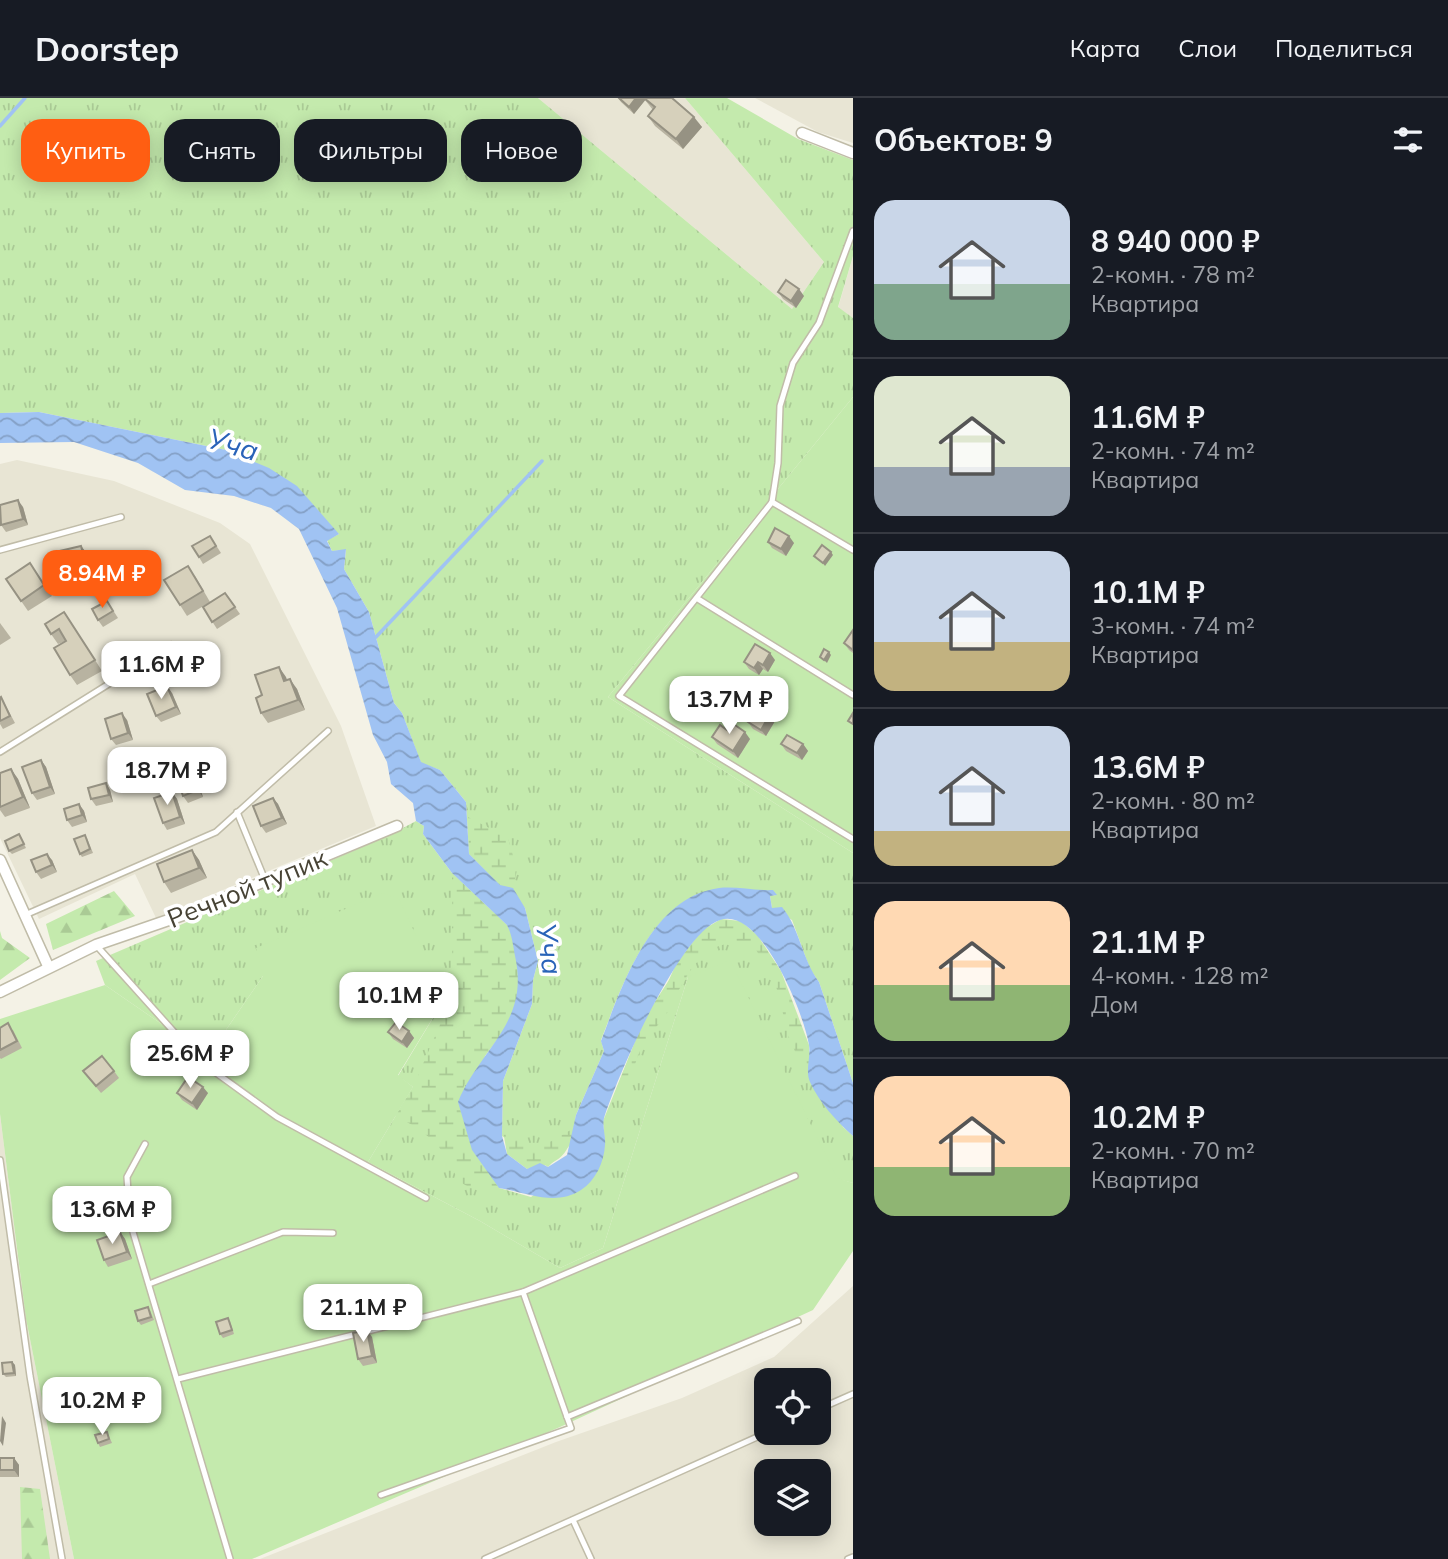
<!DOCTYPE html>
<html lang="ru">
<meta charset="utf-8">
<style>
body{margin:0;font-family:Mulish,sans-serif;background:#20242c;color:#f1f3f6;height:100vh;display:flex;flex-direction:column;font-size:26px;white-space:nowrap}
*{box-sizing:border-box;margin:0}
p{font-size:23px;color:#9ea1a6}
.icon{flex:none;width:38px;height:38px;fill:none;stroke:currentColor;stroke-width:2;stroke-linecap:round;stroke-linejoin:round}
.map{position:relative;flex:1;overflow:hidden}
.sheet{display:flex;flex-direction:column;background:#171b24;width:595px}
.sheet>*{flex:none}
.banner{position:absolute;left:21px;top:21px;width:665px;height:63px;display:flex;gap:14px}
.fabs{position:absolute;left:754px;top:1270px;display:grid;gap:14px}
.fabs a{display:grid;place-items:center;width:77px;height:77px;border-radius:14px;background:#171b24;box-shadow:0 4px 18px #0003;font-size:35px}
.price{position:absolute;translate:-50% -60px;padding:0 16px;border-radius:14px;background:#fff;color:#222;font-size:23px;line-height:46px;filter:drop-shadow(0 2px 4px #0008)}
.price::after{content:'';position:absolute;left:50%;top:42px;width:21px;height:16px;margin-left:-10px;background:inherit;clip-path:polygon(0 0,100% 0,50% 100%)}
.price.on{background:#ff5e12;color:#fff}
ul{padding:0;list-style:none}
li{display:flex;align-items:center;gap:21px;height:175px;padding:0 21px}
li+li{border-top:2px solid #363941}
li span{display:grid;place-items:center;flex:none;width:196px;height:140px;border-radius:21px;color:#555}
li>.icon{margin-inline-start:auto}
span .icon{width:84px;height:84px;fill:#fffc;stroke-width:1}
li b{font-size:30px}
h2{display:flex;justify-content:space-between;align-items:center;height:84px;padding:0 21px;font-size:30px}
.chip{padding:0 24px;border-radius:21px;background:#171b24;box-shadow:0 4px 18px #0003;font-size:24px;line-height:63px}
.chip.on{background:#ff5e12;color:#fff}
header{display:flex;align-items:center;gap:42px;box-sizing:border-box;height:98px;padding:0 35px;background:#171b24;border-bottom:2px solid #363941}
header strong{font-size:33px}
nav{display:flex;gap:38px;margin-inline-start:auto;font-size:24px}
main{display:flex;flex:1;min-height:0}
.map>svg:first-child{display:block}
.residential{fill:#e8e5d4;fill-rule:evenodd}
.grass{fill:url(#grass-tufts)}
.forest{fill:url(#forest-firs)}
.wetland{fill:url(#wetland-marsh)}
.garden{fill:#c4eaad}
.water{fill:url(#water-waves)}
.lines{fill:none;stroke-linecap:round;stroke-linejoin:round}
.stream{stroke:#a0c3f3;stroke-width:3.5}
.service-casing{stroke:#c0bca8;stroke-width:8}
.minor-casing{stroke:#c0bca8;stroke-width:13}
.service{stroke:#fff;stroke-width:5}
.minor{stroke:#fff;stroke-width:10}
.wall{fill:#b8b3a1}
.shaded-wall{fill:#969283}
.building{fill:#d6d0bb;stroke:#969283;stroke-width:2}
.labels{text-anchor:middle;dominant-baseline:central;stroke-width:7;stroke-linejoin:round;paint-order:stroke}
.street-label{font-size:26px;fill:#474335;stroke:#fff}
.water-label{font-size:28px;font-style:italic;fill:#2963b8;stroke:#fff}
</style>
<header>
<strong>Doorstep</strong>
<nav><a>Карта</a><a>Слои</a><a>Поделиться</a></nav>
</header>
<main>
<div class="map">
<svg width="853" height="1461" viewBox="0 0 853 1461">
<defs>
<pattern id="grass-tufts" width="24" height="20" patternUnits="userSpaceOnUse" patternTransform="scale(1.75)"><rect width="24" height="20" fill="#c4eaad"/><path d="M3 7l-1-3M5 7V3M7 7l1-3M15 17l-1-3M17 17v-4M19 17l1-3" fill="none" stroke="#aaca95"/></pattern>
<pattern id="forest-firs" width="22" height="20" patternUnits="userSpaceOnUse" patternTransform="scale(1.75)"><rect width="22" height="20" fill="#c4eaad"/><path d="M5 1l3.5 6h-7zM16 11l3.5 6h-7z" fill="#aaca95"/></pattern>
<pattern id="wetland-marsh" width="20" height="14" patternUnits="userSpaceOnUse" patternTransform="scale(1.75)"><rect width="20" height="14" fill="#c4eaad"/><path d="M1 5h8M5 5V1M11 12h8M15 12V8" fill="none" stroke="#aaca95"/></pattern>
<pattern id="water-waves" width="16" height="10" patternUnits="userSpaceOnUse" patternTransform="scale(1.75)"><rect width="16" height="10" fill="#a0c3f3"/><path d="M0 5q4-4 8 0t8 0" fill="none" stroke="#84a0c6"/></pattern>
</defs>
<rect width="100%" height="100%" fill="#f4f2e6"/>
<!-- residential -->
<g class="residential">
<polygon points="538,0 685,0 824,164 792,211"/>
<polygon points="755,0 853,0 853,45 818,34"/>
<polygon points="853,158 853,220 838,210"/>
<polygon points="17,362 114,383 220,425 250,446 341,628 376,728 156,820 135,776 39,821 0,740 0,366"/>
<polygon points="0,1016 26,1221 74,1461 0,1461"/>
<path d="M853,1188V1461H260L556,1344L682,1300L774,1259ZM766,1283H819V1335H766ZM766,1374H819V1426H766Z"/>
</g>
<!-- grass -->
<g class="grass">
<path d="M0,0H538L792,211L824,164L685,0H727L798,41L853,62V158L838,209L853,220V299L608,599L853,755V985L819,884L810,871L792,822L772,810L770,798L776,797C758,794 735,788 717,791C650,803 623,886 601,942L604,953L576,1017L571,1046L548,1069L502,1038L503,983L532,906L533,882L538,863L525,810L469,756L466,704L440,672L421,665L402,615L394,605L369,514L344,471L346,452L332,453L327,442L339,436L226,352L39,314L0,315Z"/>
<polygon points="416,723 424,728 423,736 452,775 507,827 484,962 499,1090 531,1099 605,1047 603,1023 645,919 701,833 758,838 843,1029 853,1038 853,1085 837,1081 688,879 603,1150 560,1170 480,1123 368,1064 413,989 398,978 445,900 263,878 208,958 105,887 96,863 388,738"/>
</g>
<!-- forest -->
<g class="forest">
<polygon points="114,793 135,818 53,852 46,826"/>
<polygon points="0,833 2,840 30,860 0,882"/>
<polygon points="20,1389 40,1391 50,1461 22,1461"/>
</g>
<!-- wetland -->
<g class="wetland">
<polygon points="468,719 508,740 517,772 513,790 500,788 469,756"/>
<path d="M452,775L507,827L512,836L520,880L519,895L510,925L466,983L458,1004L472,1052L499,1090C448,1095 462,1075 437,1047C425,1034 410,1025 395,1018L413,989L452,899Z"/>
<path d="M721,821L741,823L758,838L781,873L809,947V982L790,943L775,884L752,845C700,838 687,878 667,915C661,926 649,934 643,946C631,972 637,974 614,997L645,919L665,891L676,866L701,833Z"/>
<path d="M502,1027L529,1050C546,1049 558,1038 573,1031C570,1059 554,1068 527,1071L507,1056Z"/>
</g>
<!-- garden -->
<g class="garden">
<polygon points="853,299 853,755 608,599"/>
<polygon points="382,795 399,801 445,900 398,977 413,989 368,1064 480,1123 560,1170 603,1150 688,879 730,862 837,1080 853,1085 853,1153 813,1212 560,1329 252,1461 74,1461 26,1221 0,1016 0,921 105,887 208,958 263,878 256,850"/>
</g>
<!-- water -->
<path class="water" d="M39,314L226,352L269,370L297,388L339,436L327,443L332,453L346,451L344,471L369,514L394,605L402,615L421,664L440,672L466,704L469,756L500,787L513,790L525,810L538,863L533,882L532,906L503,983L502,1038L507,1056L527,1071L540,1065L548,1069L567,1057L576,1017L604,953L601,943C622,888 651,799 719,790C736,788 755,793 773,792L777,797L770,798L772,810L782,809C800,831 802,861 819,884L853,985V1038C836,1023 819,1004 810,984C805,973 811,959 809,947C804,916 761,808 720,822C680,834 617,979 604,1020C602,1029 606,1038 605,1047C604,1064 596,1082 581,1092C555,1109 526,1094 499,1090L472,1052L458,1004C481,949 530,925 515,858C513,847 512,837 507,827L452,775L423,736L424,728L416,723L413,705L391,686L387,664L373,637L337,510L299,431L271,410L234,398L185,392L138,365L74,344L0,345V315Z"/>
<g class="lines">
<!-- stream -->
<g class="stream">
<polyline points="0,28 25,0"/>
<polyline points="376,539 542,363"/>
</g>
<!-- service casing -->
<g class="service-casing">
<g id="service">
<polyline points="853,133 819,225 793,265 780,308 778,365 772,404 853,452"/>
<polyline points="772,404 619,598 853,741"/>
<polyline points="0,452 121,419"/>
<polyline points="698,501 853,597"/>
<polyline points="0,654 171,547"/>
<polyline points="237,714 265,782"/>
<polyline points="25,817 216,734 328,633"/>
<polyline points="96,847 201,964 277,1019 426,1100"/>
<polyline points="145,1046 127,1079 130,1124 230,1461"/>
<polyline points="0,1062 30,1278 62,1461"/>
<polyline points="149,1186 283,1134 333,1135"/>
<polyline points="523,1194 567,1319 798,1223"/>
<polyline points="178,1281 523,1194 795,1078"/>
<polyline points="819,1311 853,1296"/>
<polyline points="381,1397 571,1330 567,1319"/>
<polyline points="573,1422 591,1461"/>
<polyline points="485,1461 766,1335"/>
<polyline points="848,1461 853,1459"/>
</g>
</g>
<!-- minor casing -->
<g class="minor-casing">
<g id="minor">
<polyline points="802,35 853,55"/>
<polyline points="0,762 48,868"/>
<polyline points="0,894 96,847 186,816 397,728"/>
</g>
</g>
<!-- service -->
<use href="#service" class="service"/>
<!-- minor -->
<use href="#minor" class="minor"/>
</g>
<!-- wall -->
<g class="wall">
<polygon points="618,0 672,0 702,29 683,51 655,28 648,18 653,12 645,2 634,16 621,4"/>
<polygon points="778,194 804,198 796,210 783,201"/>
<polygon points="23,409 28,427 6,434 1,427"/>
<polygon points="210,438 221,455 203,466 199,459"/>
<polygon points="768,444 794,445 786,458 772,450"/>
<polygon points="81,448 89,458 94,481 63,488 56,478"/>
<polygon points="30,465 52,498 28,513 6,481"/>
<polygon points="195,478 210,504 187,518 180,507"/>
<polygon points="225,495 240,516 217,531 203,509"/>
<polygon points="107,503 118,520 103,529 98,522"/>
<polygon points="71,524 102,573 77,587 70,577 66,543 58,546 51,536"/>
<polygon points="0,525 11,540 0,547"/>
<polygon points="853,532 853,555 849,552 844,545"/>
<polygon points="775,562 768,574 763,571 759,577 749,571 744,564"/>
<polygon points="279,569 287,582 297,591 305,612 268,625 261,615 262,597"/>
<polygon points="172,595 181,616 161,624 156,618"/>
<polygon points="1,599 15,625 3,631 0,626"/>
<polygon points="127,622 133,642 116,647 111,641"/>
<polygon points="775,623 766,638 753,631 748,624"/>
<polygon points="712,639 750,641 738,660 717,646"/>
<polygon points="781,646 803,646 808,653 802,662 786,653"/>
<polygon points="41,662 46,669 55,696 37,702 32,695"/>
<polygon points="192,668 203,699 188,705 183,698"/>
<polygon points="11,671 18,681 30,710 5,719 0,712 0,675"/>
<polygon points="110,692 113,704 96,708 91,701"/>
<polygon points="172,694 177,701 185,726 167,732 163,725"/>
<polygon points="273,700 278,706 287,726 266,735 261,728"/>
<polygon points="79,706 84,713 87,724 72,729 67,722"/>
<polygon points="19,736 26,750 12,756 9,753"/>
<polygon points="87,740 93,755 82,759 80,756"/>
<polygon points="192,752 199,762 207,780 171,795 164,784"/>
<polygon points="52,762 57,774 41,781 36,774"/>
<polygon points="0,930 13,932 22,950 1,961 0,960"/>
<polygon points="409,933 414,940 407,950 393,941 388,934"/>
<polygon points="83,973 114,973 119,980 101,995"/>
<polygon points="177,995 208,995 197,1012 182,1002"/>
<polygon points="120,1134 125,1141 132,1161 108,1169 104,1162"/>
<polygon points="150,1212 154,1222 141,1227 138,1223"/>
<polygon points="230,1223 234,1236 223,1240 220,1236"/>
<polygon points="372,1239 377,1265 363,1268 358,1261"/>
<polygon points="12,1264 15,1267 16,1278 6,1279 3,1276"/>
<polygon points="107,1334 112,1345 100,1349 98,1345"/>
<polygon points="0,1360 14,1360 19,1367 19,1379 0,1379"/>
</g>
<!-- shaded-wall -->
<g class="shaded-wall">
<polygon points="636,0 647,0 634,16 629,9"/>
<polygon points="694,19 702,29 683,51 676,41"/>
<polygon points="799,191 804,198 796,210 791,203"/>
<polygon points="18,402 23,409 28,427 23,421"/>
<polygon points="789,438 794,445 786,458 781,451"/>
<polygon points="81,448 89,458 94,481 87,471"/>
<polygon points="831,454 833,457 825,468 823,465"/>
<polygon points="829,554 831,557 827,565 824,562"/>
<polygon points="770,555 775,562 768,574 763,567"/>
<polygon points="758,564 763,571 759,577 754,570"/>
<polygon points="279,569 286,579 291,593 284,583"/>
<polygon points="290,581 297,591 305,612 298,602"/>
<polygon points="167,588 172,595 181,616 176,609"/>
<polygon points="122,615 127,622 133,642 128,635"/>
<polygon points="770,616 775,623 766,638 761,632"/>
<polygon points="745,634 750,641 738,660 733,653"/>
<polygon points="803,646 808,653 802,662 797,655"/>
<polygon points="187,661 192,668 203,699 198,692"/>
<polygon points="41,662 46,669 55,696 50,689"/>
<polygon points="11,671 18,681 30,710 23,699"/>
<polygon points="106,685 110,692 113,704 109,697"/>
<polygon points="172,694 177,701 185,726 180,719"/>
<polygon points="273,700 278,706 287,726 282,720"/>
<polygon points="79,706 84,713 87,724 82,717"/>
<polygon points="192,752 199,762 207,780 199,770"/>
<polygon points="47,756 52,762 57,774 52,767"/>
<polygon points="409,933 414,940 407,950 402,944"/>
<polygon points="203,989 208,995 197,1012 192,1005"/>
<polygon points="120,1134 125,1141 132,1161 127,1154"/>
<polygon points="367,1232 372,1239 377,1265 372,1258"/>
<polygon points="12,1264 15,1267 16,1278 14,1275"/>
<polygon points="2,1318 6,1325 3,1348 0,1343"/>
<polygon points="14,1360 19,1367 19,1379 14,1372"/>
</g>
<!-- building -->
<g class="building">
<polygon points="619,0 636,0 629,9"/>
<polygon points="644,0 672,0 694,19 676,41 648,18 655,9"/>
<polygon points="786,182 799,191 791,203 778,194"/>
<polygon points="18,402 23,421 1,427 0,407"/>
<polygon points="775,430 789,438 781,451 768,444"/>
<polygon points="210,438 216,448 199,459 192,448"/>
<polygon points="822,447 831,454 823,465 814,458"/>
<polygon points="81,448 87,471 56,478 51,455"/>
<polygon points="30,465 44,487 21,503 6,481"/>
<polygon points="188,468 203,493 180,507 164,482"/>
<polygon points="225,495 235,509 212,524 203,509"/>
<polygon points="107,503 113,513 98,522 92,511"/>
<polygon points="64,514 95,562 70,577 54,550 66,543 59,531 51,536 45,526"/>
<polygon points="853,532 853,552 844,545"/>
<polygon points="755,546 770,555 763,567 758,564 754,570 744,564"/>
<polygon points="824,551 829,554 824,562 820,559"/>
<polygon points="279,569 284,583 290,581 298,602 261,615 256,600 262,597 255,577"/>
<polygon points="167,588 176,609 156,618 147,596"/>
<polygon points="1,599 10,618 0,623 0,600"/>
<polygon points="757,609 770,616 761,632 748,624"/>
<polygon points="122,615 128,635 111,641 105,621"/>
<polygon points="853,615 853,626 848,623"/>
<polygon points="732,625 745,634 733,653 712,639 720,627 727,632"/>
<polygon points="787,637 803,646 797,655 781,646"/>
<polygon points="187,661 198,692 183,698 172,666"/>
<polygon points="41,662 50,689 32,695 22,669"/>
<polygon points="11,671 23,699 0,709 0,675"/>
<polygon points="106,685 109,697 91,701 88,690"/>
<polygon points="172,694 180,719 163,725 154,700"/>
<polygon points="273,700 282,720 261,728 253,708"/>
<polygon points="79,706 82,717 67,722 64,711"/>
<polygon points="19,736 24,746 9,753 5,743"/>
<polygon points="85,737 90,751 80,756 74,741"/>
<polygon points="192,752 199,770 164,784 157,766"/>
<polygon points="47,756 52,767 36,774 31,762"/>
<polygon points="396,924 409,933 402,944 388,934"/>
<polygon points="8,925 17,943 0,952 0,930"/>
<polygon points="102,958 114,973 96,988 83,973"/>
<polygon points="188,979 203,989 192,1005 177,995"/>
<polygon points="120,1134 127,1154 104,1162 97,1142"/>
<polygon points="148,1209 151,1219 138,1223 135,1213"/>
<polygon points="228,1220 232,1232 220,1236 216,1224"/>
<polygon points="367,1232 372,1258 358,1261 353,1235"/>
<polygon points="12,1264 14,1275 3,1276 2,1265"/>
<polygon points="107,1334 109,1341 98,1345 95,1337"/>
<rect x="0" y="1360" width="14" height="12"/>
</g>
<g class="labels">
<!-- street labels -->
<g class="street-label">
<text transform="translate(247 790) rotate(-22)">Речной тупик</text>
</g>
<!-- water labels -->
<g class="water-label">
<text transform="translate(233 346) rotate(16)">Уча</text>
<text transform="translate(550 851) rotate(82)">Уча</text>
</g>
</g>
</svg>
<div class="fabs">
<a><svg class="icon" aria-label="locate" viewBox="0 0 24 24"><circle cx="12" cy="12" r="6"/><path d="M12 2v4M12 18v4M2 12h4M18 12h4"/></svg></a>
<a><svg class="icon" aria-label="layers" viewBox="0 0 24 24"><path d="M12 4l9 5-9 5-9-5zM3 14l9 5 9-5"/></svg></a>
</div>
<b class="price on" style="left:102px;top:512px">8.94M ₽</b>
<b class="price" style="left:161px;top:603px">11.6M ₽</b>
<b class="price" style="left:729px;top:638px">13.7M ₽</b>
<b class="price" style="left:167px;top:709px">18.7M ₽</b>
<b class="price" style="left:399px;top:934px">10.1M ₽</b>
<b class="price" style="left:190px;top:992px">25.6M ₽</b>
<b class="price" style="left:112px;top:1148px">13.6M ₽</b>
<b class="price" style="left:363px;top:1246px">21.1M ₽</b>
<b class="price" style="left:102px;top:1339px">10.2M ₽</b>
<div class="banner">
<a class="chip on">Купить</a>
<a class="chip">Снять</a>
<a class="chip">Фильтры</a>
<a class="chip">Новое</a>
</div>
</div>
<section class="sheet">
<h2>Объектов: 9<svg class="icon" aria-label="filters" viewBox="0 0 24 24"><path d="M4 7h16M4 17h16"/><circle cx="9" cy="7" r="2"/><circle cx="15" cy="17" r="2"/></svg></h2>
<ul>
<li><span style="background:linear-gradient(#c9d6e8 60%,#7fa58c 0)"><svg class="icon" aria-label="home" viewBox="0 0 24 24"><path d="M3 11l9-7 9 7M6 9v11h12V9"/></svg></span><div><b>8 940 000 ₽</b><p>2-комн. · 78 m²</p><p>Квартира</p></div></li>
<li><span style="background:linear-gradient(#dfe7d0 65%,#9aa5b1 0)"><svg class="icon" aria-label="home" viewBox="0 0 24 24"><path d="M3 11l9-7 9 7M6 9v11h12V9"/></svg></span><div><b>11.6M ₽</b><p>2-комн. · 74 m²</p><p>Квартира</p></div></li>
<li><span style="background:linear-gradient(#c9d6e8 65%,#c2b280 0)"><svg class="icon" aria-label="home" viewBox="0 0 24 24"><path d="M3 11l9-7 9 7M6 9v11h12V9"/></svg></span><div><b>10.1M ₽</b><p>3-комн. · 74 m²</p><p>Квартира</p></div></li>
<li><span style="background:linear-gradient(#c9d6e8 75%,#c2b280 0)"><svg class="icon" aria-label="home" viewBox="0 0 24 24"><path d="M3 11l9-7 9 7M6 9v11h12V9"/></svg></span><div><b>13.6M ₽</b><p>2-комн. · 80 m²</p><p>Квартира</p></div></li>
<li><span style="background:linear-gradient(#ffd9b3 60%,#8fb573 0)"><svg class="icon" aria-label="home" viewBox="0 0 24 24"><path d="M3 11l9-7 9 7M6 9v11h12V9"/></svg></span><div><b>21.1M ₽</b><p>4-комн. · 128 m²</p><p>Дом</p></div></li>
<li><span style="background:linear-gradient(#ffd9b3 65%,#8fb573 0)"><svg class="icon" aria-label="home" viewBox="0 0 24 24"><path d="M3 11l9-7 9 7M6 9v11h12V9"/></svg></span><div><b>10.2M ₽</b><p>2-комн. · 70 m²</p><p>Квартира</p></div></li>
</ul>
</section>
</main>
